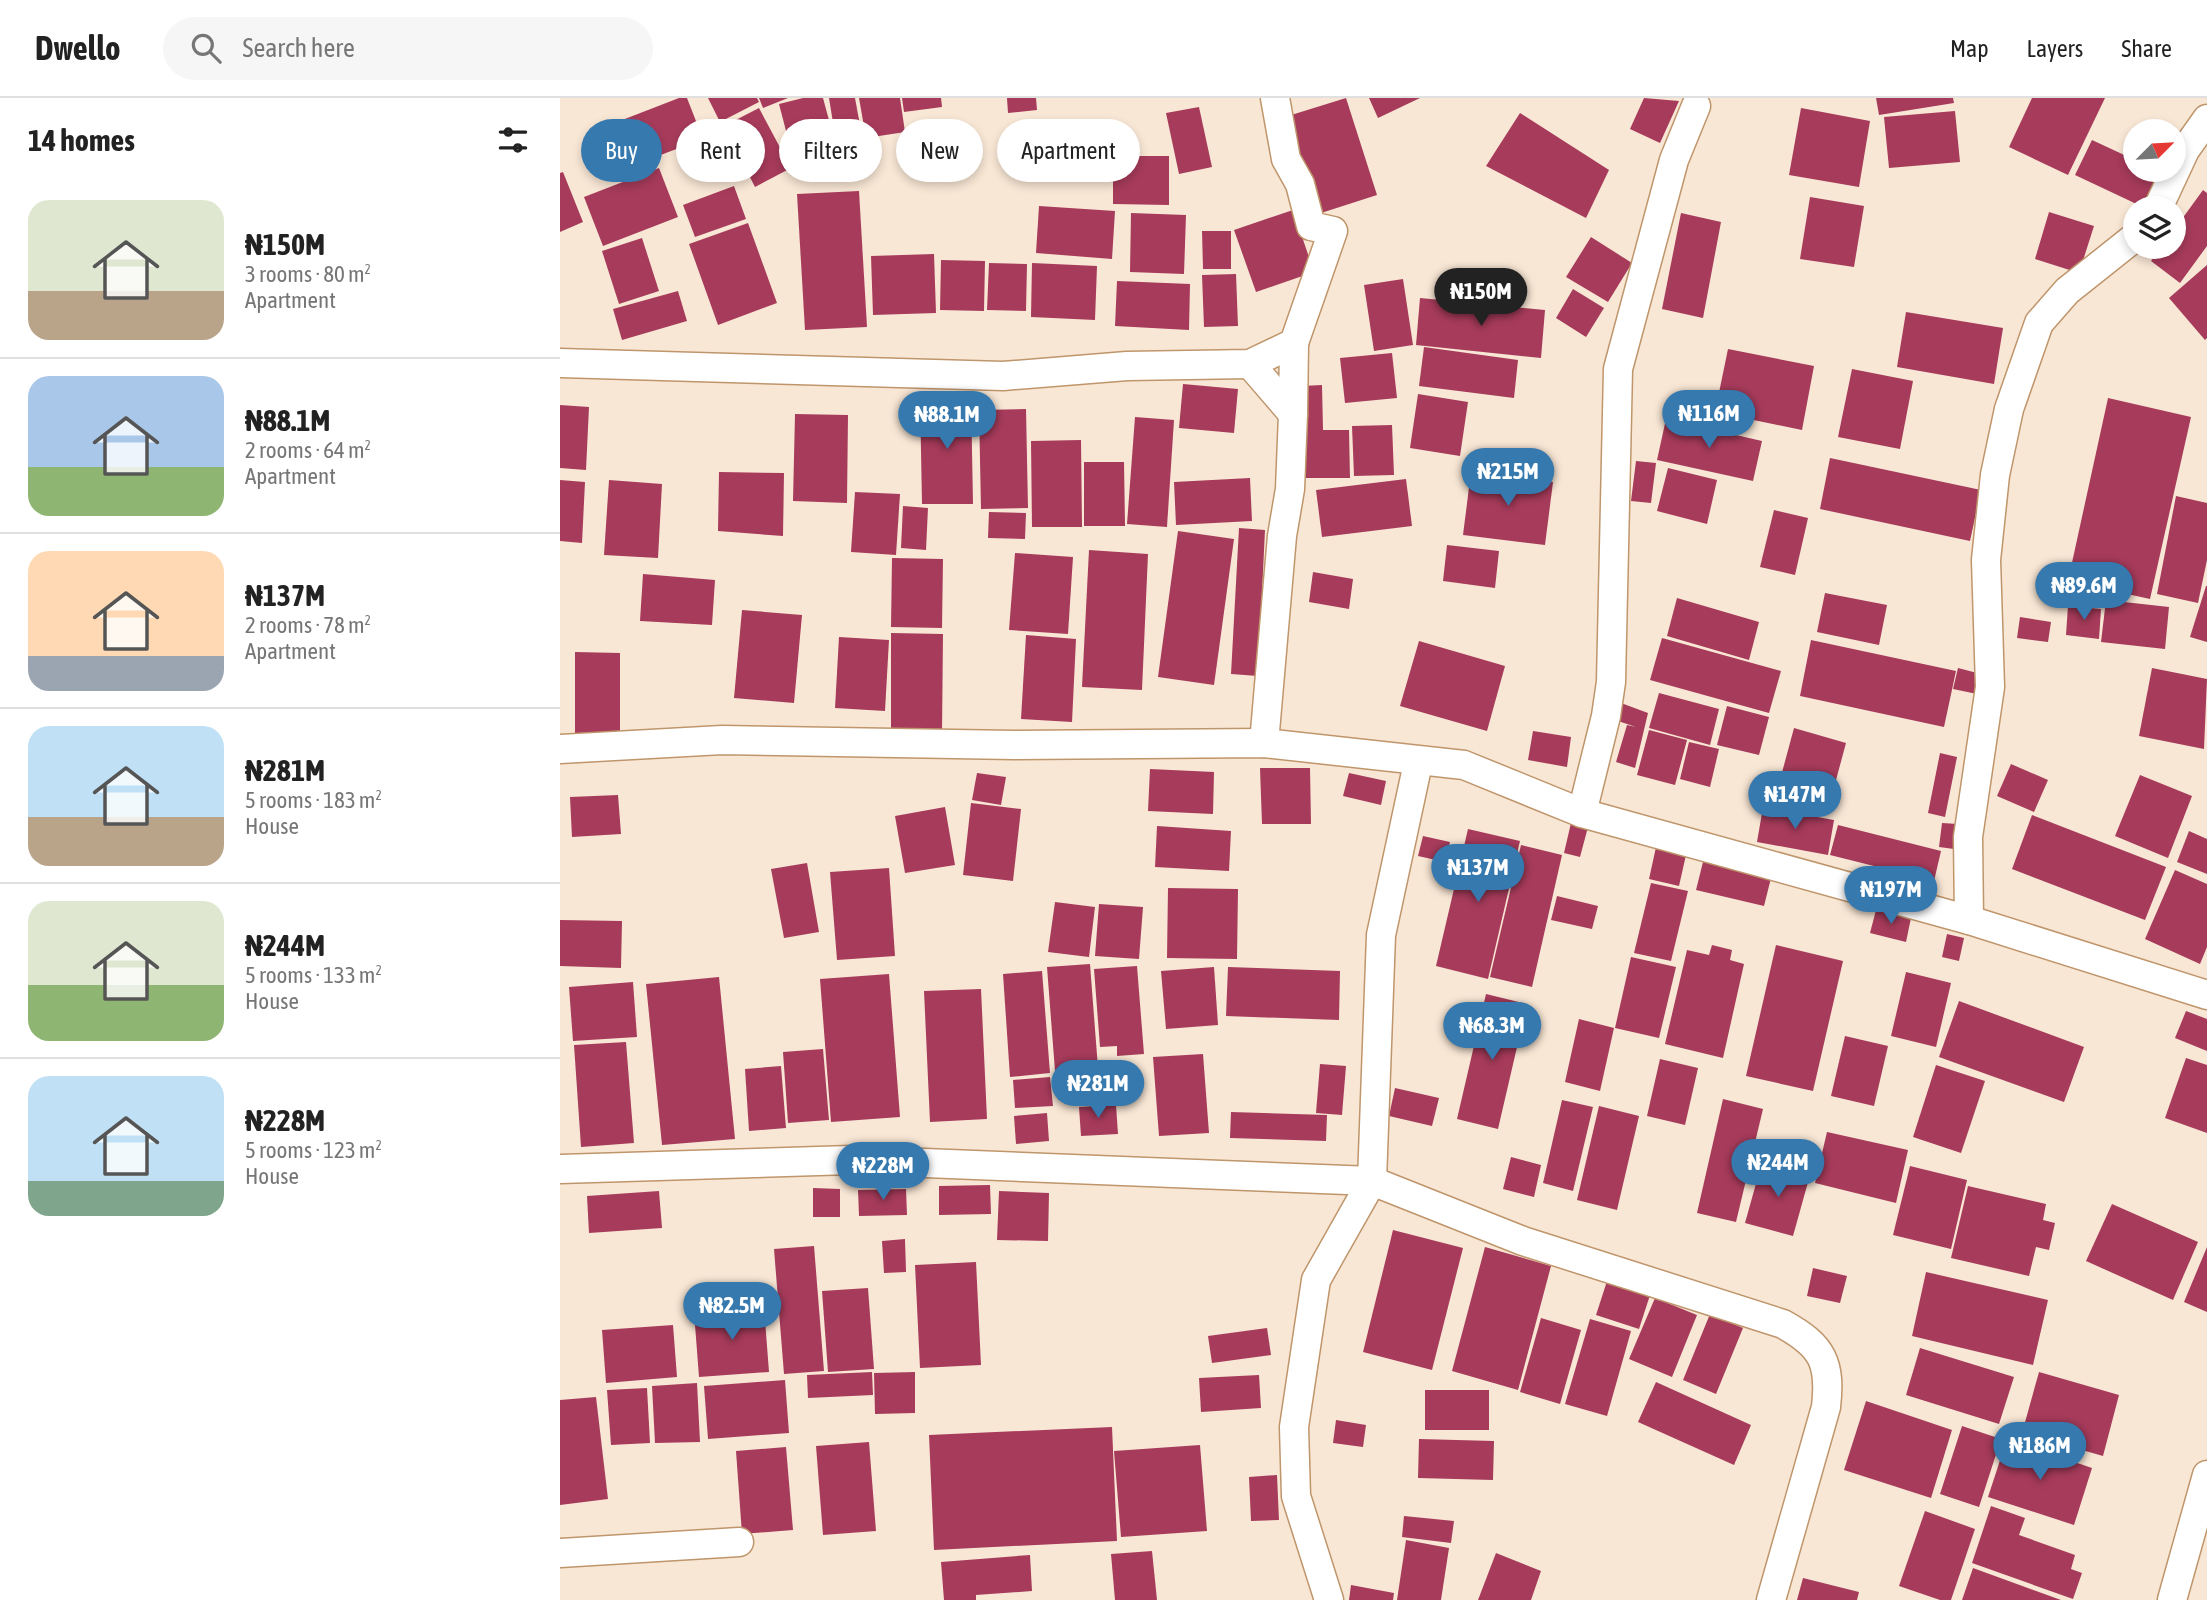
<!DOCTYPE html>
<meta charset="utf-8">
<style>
body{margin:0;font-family:"Asap Condensed",sans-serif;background:#f6f6f6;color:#222;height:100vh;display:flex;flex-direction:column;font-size:26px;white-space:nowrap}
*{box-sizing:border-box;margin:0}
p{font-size:23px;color:#767676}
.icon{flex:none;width:38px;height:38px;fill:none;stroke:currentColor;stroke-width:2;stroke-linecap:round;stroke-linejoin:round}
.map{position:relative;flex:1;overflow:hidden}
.drawer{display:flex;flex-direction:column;background:#fff;width:560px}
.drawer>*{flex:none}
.guide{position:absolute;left:21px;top:21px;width:665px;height:63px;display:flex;gap:14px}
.needle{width:46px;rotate:66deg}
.fabs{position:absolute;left:1563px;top:21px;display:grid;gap:14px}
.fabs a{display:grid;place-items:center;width:63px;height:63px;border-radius:50%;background:#fff;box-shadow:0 4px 10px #0003;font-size:35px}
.price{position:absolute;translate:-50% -60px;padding:0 16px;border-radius:24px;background:#3679af;color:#fff;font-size:23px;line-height:46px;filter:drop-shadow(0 2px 4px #0008)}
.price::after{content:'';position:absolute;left:50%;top:42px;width:21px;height:16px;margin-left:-10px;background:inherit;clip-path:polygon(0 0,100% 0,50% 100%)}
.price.on{background:#222;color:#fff}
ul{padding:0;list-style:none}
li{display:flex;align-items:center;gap:21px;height:175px;padding:0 28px}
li+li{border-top:2px solid #e0e0e0}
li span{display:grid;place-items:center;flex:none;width:196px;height:140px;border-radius:21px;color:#555}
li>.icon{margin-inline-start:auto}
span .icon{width:84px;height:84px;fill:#fffc;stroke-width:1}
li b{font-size:30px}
h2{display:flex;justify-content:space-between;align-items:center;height:84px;padding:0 28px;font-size:30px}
.tag{padding:0 24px;border-radius:32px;background:#fff;box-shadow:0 4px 10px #0003;font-size:24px;line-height:63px}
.tag.on{background:#3679af;color:#fff}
header{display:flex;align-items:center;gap:42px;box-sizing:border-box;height:98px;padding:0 35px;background:#fff;border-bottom:2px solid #e0e0e0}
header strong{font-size:33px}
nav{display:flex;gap:38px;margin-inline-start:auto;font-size:24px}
.search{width:490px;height:63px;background:#f6f6f6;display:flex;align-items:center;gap:18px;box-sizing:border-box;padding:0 24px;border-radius:38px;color:#767676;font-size:26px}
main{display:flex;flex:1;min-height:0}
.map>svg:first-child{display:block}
.building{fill:#a73b5b}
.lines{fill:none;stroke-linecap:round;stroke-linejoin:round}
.minor-casing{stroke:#bf956b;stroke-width:31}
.minor{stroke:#fff;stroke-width:28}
</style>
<header>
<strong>Dwello</strong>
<div class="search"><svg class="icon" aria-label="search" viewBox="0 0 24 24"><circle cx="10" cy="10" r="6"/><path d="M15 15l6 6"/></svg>Search here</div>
<nav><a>Map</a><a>Layers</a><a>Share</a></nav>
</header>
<main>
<section class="drawer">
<h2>14 homes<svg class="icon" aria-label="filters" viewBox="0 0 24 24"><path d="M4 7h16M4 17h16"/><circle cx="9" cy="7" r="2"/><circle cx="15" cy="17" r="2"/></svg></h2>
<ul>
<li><span style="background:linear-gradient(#dfe7d0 65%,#b9a48a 0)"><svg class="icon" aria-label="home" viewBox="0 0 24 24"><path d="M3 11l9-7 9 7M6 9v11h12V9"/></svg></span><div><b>₦150M</b><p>3 rooms · 80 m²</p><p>Apartment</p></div></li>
<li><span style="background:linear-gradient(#a9c7e8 65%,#8fb573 0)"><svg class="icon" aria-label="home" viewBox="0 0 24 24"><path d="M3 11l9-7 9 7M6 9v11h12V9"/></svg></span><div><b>₦88.1M</b><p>2 rooms · 64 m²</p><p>Apartment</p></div></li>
<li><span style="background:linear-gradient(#ffd9b3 75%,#9aa5b1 0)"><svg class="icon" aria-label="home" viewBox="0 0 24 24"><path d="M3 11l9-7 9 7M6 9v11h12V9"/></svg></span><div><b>₦137M</b><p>2 rooms · 78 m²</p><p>Apartment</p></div></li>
<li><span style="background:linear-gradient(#bfe0f5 65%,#b9a48a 0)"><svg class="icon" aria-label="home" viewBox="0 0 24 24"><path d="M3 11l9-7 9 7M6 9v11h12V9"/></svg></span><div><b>₦281M</b><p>5 rooms · 183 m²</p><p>House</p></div></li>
<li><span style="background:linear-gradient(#dfe7d0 60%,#8fb573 0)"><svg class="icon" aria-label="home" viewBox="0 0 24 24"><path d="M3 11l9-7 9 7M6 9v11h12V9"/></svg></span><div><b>₦244M</b><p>5 rooms · 133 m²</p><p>House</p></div></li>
<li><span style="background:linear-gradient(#bfe0f5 75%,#7fa58c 0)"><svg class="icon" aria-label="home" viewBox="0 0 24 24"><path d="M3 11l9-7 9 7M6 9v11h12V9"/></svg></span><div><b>₦228M</b><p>5 rooms · 123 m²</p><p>House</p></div></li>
</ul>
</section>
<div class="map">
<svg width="1647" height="1502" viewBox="0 0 1647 1502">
<rect width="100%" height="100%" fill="#f9e7d5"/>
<!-- building -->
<g class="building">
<polygon points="119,0 127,0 143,41 74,67 57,24"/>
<polygon points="148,0 197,0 199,4 160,24"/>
<polygon points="199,0 228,0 203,10"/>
<polygon points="243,0 263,0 280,63 237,75 219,6"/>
<polygon points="269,0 295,0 302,38 276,43"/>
<polygon points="299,0 340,0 345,34 306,40"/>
<polygon points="342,0 381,0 382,9 344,14"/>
<polygon points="447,0 476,0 477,12 448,15"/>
<polygon points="786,0 817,97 758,116 728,18"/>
<polygon points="809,0 860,0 818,20"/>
<polygon points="1084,0 1119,3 1100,45 1070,31"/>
<polygon points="1316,0 1393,0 1394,5 1319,17"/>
<polygon points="1472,0 1545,0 1508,77 1449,49"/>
<polygon points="639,9 652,69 619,76 606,15"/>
<polygon points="199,10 231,70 195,89 164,28"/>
<polygon points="1241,10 1310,23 1299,89 1229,77"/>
<polygon points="1395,13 1400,64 1329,70 1324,19"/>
<polygon points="960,15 1049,72 1026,120 926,68"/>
<polygon points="1532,42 1575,62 1575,72 1595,72 1607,77 1585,110 1515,77"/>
<polygon points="553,58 609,58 609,107 553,106"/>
<polygon points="99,70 118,119 43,148 24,99"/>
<polygon points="3,74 23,124 0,134 0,75"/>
<polygon points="174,88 186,121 135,139 123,107"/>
<polygon points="1643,92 1647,95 1647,148 1620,185 1591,163 1601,149 1614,149 1614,132"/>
<polygon points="299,93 307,229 245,232 237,96"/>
<polygon points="1250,99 1304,108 1294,169 1240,161"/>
<polygon points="479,108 555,113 552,161 476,155"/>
<polygon points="733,112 754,174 696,194 674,132"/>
<polygon points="1489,114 1534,128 1519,175 1475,161"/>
<polygon points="571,115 626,117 624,176 570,174"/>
<polygon points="1121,115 1161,124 1143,220 1102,211"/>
<polygon points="188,125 217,205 158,227 129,146"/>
<polygon points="642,133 671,133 671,171 643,171"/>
<polygon points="1031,139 1072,165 1048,204 1006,179"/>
<polygon points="82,140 99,193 59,206 42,153"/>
<polygon points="374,156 376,215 313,217 311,158"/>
<polygon points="381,162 425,163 424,213 380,212"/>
<polygon points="429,165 467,166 466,213 427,212"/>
<polygon points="472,165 537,168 535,222 471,219"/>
<polygon points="1647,167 1647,240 1645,242 1609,200"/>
<polygon points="676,176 678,228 644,229 642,177"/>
<polygon points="843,181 853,247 814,253 804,187"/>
<polygon points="557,183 630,186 629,232 555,228"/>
<polygon points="1013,191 1044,210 1026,239 996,220"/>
<polygon points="118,193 127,223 62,242 53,211"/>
<polygon points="860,200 985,212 981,260 856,247"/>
<polygon points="1346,214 1443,230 1434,286 1337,269"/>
<polygon points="864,249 958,262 954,300 859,288"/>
<polygon points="1168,251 1254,268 1242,332 1155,314"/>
<polygon points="832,255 837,300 785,305 780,260"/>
<polygon points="1292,271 1353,283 1340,351 1278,339"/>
<polygon points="623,286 678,291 674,335 619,330"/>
<polygon points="762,287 763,332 789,332 790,380 743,380 742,288"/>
<polygon points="858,296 908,304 900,358 850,350"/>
<polygon points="411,299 413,406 362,406 360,300"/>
<polygon points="1548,300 1631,319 1590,501 1508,483"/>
<polygon points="0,307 29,309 26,372 0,370"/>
<polygon points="466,311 468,410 421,411 419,312"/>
<polygon points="235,316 288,317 287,405 233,403"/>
<polygon points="575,319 614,322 607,429 567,426"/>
<polygon points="1106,321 1202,343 1193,383 1097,362"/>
<polygon points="832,327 834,377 794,378 792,328"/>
<polygon points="521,342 522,429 472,429 471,343"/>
<polygon points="1270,360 1421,392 1410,443 1260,411"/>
<polygon points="1076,363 1096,365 1091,405 1071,403"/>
<polygon points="524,364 564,364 565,428 524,428"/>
<polygon points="1108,370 1157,382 1147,426 1097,413"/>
<polygon points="159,374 224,375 223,438 158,433"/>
<polygon points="911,374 993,384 985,447 903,437"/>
<polygon points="690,380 692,423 616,427 614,384"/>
<polygon points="846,381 852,428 762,439 756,392"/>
<polygon points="0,382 25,384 22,445 0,443"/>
<polygon points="49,382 102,386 98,460 44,457"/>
<polygon points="295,394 340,396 336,457 291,454"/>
<polygon points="1616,398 1647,405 1647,462 1638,505 1597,496"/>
<polygon points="343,408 368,410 366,452 341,450"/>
<polygon points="1214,412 1248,420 1235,477 1200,469"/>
<polygon points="429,414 466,415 465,441 428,440"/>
<polygon points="679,430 705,432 698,578 671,576"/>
<polygon points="618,433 674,441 654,587 598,579"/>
<polygon points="887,447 939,453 935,490 883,483"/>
<polygon points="529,452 588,456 582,592 522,589"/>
<polygon points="455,455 513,459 508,536 449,532"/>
<polygon points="332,460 383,461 382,530 331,529"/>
<polygon points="753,474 793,481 789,511 749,504"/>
<polygon points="83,476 155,482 152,527 80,523"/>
<polygon points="1646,488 1647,488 1647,544 1630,539"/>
<polygon points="1265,495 1327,507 1319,547 1257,534"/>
<polygon points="1117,500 1199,524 1189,562 1107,538"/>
<polygon points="1546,502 1609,509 1605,551 1541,544"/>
<polygon points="1508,508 1541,511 1539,541 1506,537"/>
<polygon points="182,512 242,517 234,605 174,600"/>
<polygon points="1460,519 1491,524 1488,544 1457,540"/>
<polygon points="331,535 383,536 382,636 331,636"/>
<polygon points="466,537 516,541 512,624 461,621"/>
<polygon points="279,539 329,542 325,613 275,610"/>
<polygon points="1102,540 1221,573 1209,615 1090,582"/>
<polygon points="1251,542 1396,573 1384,629 1240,598"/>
<polygon points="859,543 945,568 927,633 840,608"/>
<polygon points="15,554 60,555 60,638 15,638"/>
<polygon points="1398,570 1421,576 1417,596 1393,591"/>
<polygon points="1592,570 1647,581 1644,651 1579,638"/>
<polygon points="1099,595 1159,611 1150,647 1089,630"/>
<polygon points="1061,605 1088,615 1075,670 1056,664 1067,627 1076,629 1055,622"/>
<polygon points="1167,608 1209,619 1199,657 1157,647"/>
<polygon points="1234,630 1286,645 1269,708 1217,693"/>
<polygon points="1089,632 1127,642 1115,687 1077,677"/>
<polygon points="973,633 1011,639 1007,669 968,662"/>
<polygon points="1129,644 1159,651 1150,689 1120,681"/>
<polygon points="1380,655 1397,659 1385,719 1368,715"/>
<polygon points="1451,666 1488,682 1474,714 1437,698"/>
<polygon points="700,670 750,670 751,726 702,726"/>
<polygon points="590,671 654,674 653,716 588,713"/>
<polygon points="417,675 446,679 441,707 412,702"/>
<polygon points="789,675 826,683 821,707 783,698"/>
<polygon points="1580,677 1632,698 1608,760 1555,738"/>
<polygon points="58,697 61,736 12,739 10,699"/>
<polygon points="411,705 461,711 453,783 403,777"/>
<polygon points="385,709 395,767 345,775 335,718"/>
<polygon points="1203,709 1274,722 1268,757 1197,744"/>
<polygon points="1472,717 1606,769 1585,822 1452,771"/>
<polygon points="1011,725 1028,729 1020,759 1004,755"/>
<polygon points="1382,725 1398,726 1394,751 1379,749"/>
<polygon points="1278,727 1381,753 1374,783 1270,757"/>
<polygon points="597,728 671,733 669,773 595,769"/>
<polygon points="908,731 960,743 928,881 876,868"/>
<polygon points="1629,733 1647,741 1647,776 1617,764"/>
<polygon points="863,738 890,744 885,764 858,758"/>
<polygon points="961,747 1002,757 972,889 930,879"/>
<polygon points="1096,749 1126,757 1119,788 1089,781"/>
<polygon points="1143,764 1211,780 1204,808 1136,792"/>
<polygon points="247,765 259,834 224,840 211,771"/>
<polygon points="329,770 335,858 277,862 270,774"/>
<polygon points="1615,772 1647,786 1647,849 1640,866 1585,841"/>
<polygon points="1091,785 1128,793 1111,863 1074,855"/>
<polygon points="608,790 678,791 677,861 607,860"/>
<polygon points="997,798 1038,808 1032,831 991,822"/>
<polygon points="495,804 535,809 529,859 488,854"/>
<polygon points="539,806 583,809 579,861 535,858"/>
<polygon points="1316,812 1351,820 1346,844 1310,835"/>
<polygon points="0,822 62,823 61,870 0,868"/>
<polygon points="1387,836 1404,840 1399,863 1382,859"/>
<polygon points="1152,847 1172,852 1170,862 1184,866 1163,960 1105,946 1127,852 1149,857"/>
<polygon points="1216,847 1283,863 1253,993 1186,978"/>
<polygon points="1071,859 1116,869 1099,940 1055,930"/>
<polygon points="530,866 538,970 495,973 487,869"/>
<polygon points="577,868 584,956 557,958 557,948 540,949 534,871"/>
<polygon points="654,869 658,927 606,931 601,873"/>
<polygon points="668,869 780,873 779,922 666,918"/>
<polygon points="482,873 490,975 450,979 443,876"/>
<polygon points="1346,874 1391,885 1376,949 1331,938"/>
<polygon points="329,876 340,1019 271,1024 260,881"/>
<polygon points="159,879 175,1041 102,1047 86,886"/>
<polygon points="73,884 77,939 13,943 9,889"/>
<polygon points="421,891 427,1021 370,1024 364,893"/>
<polygon points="926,896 967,906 938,1031 897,1021"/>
<polygon points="1399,903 1524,949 1504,1004 1379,959"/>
<polygon points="1626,913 1647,921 1647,953 1615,940"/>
<polygon points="1019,921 1054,930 1040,993 1005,984"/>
<polygon points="1285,938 1328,948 1314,1008 1271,998"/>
<polygon points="66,944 74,1045 21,1049 14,947"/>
<polygon points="263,951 269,1022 228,1025 223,954"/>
<polygon points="643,956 649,1035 599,1038 593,959"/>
<polygon points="1626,960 1647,967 1647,1035 1605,1020"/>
<polygon points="1100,961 1138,970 1125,1027 1087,1018"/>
<polygon points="760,966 786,968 782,1017 756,1015"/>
<polygon points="1376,967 1425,983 1401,1055 1353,1039"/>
<polygon points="221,968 226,1030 189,1033 185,971"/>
<polygon points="490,979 493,1008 455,1010 453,982"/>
<polygon points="835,990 879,1000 872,1028 829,1018"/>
<polygon points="1163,1001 1203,1011 1176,1124 1137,1115"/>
<polygon points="1002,1002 1033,1009 1013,1093 983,1085"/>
<polygon points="556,1007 558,1036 521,1038 519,1009"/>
<polygon points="1039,1008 1079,1018 1057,1112 1017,1102"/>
<polygon points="671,1014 767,1017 766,1043 670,1040"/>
<polygon points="487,1015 489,1043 456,1046 454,1018"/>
<polygon points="1267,1034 1348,1052 1336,1105 1255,1085"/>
<polygon points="951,1059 981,1067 974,1099 943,1091"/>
<polygon points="1202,1064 1250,1077 1233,1138 1185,1125"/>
<polygon points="1350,1068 1407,1082 1391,1151 1333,1137"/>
<polygon points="430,1087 431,1116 379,1117 379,1088"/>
<polygon points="1408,1088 1486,1106 1483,1122 1495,1125 1489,1152 1476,1149 1469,1178 1391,1160"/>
<polygon points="253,1090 280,1091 280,1119 253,1119"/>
<polygon points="346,1091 347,1117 299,1118 298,1092"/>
<polygon points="99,1093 102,1130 29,1135 27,1098"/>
<polygon points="439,1093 489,1095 488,1143 437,1142"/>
<polygon points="1552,1106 1638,1144 1613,1202 1526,1163"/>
<polygon points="833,1132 903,1150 872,1272 803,1254"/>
<polygon points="345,1141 346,1174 324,1175 322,1143"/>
<polygon points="254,1148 264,1273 224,1276 214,1151"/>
<polygon points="925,1149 991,1168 958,1292 892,1273"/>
<polygon points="1647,1149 1647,1214 1624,1204"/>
<polygon points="416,1164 421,1267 360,1270 355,1167"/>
<polygon points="1253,1170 1287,1178 1280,1205 1247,1198"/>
<polygon points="1366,1174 1488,1202 1473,1267 1352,1238"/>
<polygon points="1049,1177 1092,1191 1079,1231 1036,1217"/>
<polygon points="308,1190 314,1271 268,1274 262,1193"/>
<polygon points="1095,1200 1137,1217 1112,1279 1069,1261"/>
<polygon points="204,1209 209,1274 139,1279 134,1214"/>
<polygon points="1150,1216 1183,1230 1156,1296 1123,1282"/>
<polygon points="981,1220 1021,1232 1000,1306 960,1294"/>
<polygon points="1030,1221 1071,1233 1047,1318 1005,1306"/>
<polygon points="113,1227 117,1279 46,1285 42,1232"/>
<polygon points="707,1230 711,1257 652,1265 648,1238"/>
<polygon points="1360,1250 1454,1279 1439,1326 1346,1297"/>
<polygon points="312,1274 313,1297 248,1300 247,1277"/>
<polygon points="355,1274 355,1315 315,1316 314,1275"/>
<polygon points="1479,1274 1559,1297 1543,1358 1462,1335"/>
<polygon points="699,1277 701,1310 641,1314 639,1280"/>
<polygon points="225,1282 229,1335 148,1341 144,1288"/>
<polygon points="1096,1284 1191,1327 1174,1367 1078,1324"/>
<polygon points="137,1285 140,1344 95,1345 92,1288"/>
<polygon points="87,1290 90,1345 51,1347 47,1292"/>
<rect x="865" y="1292" width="64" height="40"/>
<polygon points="36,1299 48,1401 0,1407 0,1302"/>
<polygon points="1306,1303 1392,1332 1371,1400 1284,1372"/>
<polygon points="776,1322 806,1327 803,1349 773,1345"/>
<polygon points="1402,1328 1441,1341 1419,1409 1380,1396"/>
<polygon points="552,1329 557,1443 374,1452 369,1337"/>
<polygon points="859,1341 934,1343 933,1382 858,1380"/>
<polygon points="1447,1341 1532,1370 1514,1427 1428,1399"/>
<polygon points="309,1344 316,1433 263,1437 256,1348"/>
<polygon points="640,1347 647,1433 561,1439 554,1353"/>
<polygon points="226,1349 233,1432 182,1436 176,1353"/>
<polygon points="717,1377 719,1422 691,1423 689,1379"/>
<polygon points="1431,1408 1465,1420 1459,1437 1515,1457 1511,1471 1522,1475 1513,1501 1412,1465"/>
<polygon points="1365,1413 1415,1431 1391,1502 1380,1502 1339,1488"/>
<polygon points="844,1418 894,1423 891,1445 842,1439"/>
<polygon points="846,1442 889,1450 881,1502 837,1502"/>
<polygon points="592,1453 597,1502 555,1502 551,1456"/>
<polygon points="936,1455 981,1473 971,1502 918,1502"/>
<polygon points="470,1457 472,1493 416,1497 416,1502 384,1502 381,1464"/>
<polygon points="1413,1470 1501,1502 1402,1502"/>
<polygon points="1243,1480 1299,1494 1297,1502 1237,1502"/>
<polygon points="791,1487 834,1495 833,1502 789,1502"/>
</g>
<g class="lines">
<!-- minor casing -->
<g class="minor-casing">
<g id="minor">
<polyline points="1598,110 1625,52 1647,21"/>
<polyline points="0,265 443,278 567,268 690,266 734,245 773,133 751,128 740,86 726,61 715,0"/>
<polyline points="690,266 733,316 730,391 722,438 704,645"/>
<polyline points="733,316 734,245"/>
<polyline points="0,651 162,642 454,647 704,645 904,667 1022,715 1409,822 1647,897"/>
<polyline points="1022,715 1046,618 1051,584 1058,271 1114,62 1136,8"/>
<polyline points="1409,822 1408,739 1430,589 1426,462 1435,377 1449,311 1479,225 1507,193 1575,139"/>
<path d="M0,1071L291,1062L812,1083L963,1143L1223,1226C1263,1248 1271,1265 1266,1309L1211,1502"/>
<polyline points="0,1455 179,1444"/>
<polyline points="769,1502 736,1398 734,1329 756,1182 812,1083 821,837 858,665"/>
<polyline points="1612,1502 1647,1377"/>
</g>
</g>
<!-- minor -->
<use href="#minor" class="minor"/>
</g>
</svg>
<div class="fabs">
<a><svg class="needle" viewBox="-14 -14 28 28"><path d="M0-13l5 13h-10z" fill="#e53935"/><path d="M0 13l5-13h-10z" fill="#767676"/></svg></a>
<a><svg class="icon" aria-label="layers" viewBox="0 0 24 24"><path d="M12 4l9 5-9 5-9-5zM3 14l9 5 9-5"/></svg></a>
</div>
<b class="price on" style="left:921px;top:230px">₦150M</b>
<b class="price" style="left:1149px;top:352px">₦116M</b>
<b class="price" style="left:387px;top:353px">₦88.1M</b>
<b class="price" style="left:948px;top:410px">₦215M</b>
<b class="price" style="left:1524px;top:524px">₦89.6M</b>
<b class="price" style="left:1235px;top:733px">₦147M</b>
<b class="price" style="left:918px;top:806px">₦137M</b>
<b class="price" style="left:1331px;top:828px">₦197M</b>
<b class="price" style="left:932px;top:964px">₦68.3M</b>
<b class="price" style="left:538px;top:1022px">₦281M</b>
<b class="price" style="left:1218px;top:1101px">₦244M</b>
<b class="price" style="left:323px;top:1104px">₦228M</b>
<b class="price" style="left:172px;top:1244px">₦82.5M</b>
<b class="price" style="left:1480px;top:1384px">₦186M</b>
<div class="guide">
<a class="tag on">Buy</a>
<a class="tag">Rent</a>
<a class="tag">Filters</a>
<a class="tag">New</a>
<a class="tag">Apartment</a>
</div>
</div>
</main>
